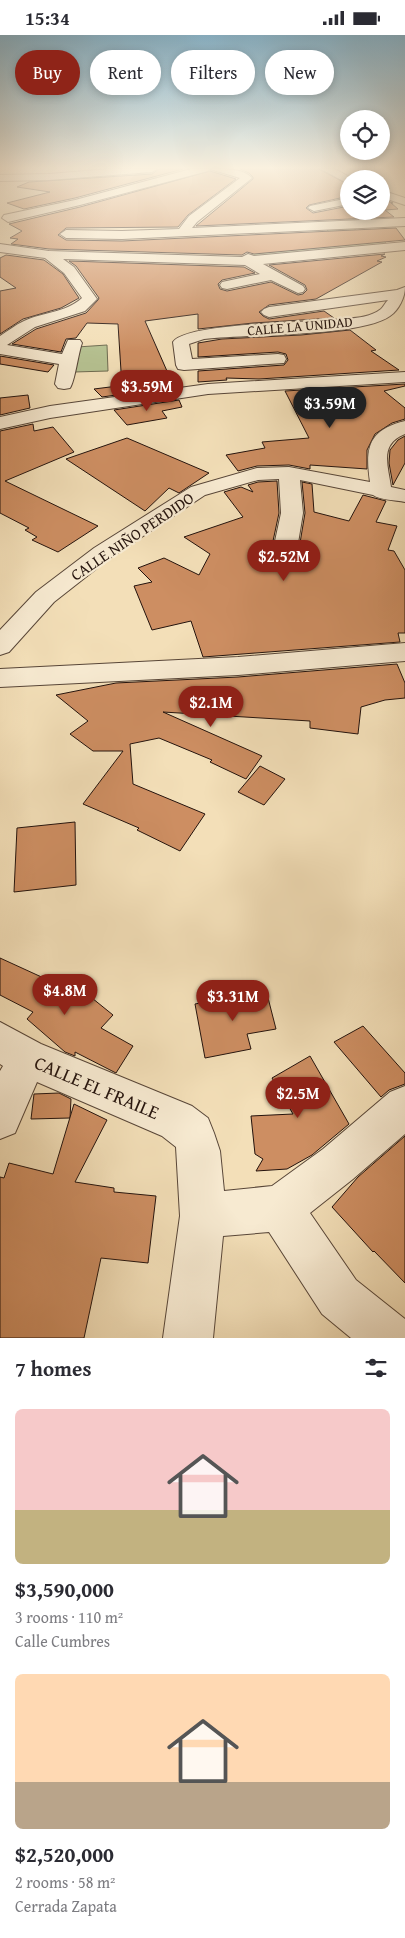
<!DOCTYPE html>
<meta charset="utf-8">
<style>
body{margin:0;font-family:"Gentium Book Plus",serif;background:#f2f2f3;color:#2b2b33;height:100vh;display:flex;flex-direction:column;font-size:19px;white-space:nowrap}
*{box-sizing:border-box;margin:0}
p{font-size:16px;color:#7c7c81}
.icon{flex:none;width:28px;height:28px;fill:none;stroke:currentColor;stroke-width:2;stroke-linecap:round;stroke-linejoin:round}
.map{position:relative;height:1303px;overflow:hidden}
.sheet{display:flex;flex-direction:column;background:#fff;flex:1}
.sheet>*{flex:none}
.guide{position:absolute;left:15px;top:15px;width:375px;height:45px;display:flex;gap:10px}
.controls{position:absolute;left:340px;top:75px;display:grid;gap:10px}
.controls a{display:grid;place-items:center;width:50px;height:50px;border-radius:50%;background:#fff;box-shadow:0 2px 8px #0003;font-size:25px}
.price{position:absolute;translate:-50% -42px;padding:0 11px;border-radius:18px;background:#8f2418;color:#fff;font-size:16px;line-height:32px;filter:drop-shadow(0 1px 2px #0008)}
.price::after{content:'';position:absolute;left:50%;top:30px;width:15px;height:11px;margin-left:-8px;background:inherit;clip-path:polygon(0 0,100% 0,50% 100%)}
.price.current{background:#222;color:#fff}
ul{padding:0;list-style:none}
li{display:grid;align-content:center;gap:10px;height:265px;padding:0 15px}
li span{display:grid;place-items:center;height:155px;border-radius:8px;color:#555}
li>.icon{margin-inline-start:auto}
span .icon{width:90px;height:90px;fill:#fffc;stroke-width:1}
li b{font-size:21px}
h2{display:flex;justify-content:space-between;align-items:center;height:60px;padding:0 15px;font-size:21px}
.pill{padding:0 18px;border-radius:22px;background:#fff;box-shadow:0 2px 8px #0003;font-size:18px;line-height:45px}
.pill.current{background:#8f2418;color:#fff}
.status{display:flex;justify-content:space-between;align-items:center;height:35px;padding:0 25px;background:#fff;direction:ltr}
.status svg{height:14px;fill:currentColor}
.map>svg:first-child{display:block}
.green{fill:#b6c292;stroke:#6d6a50}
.building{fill:#cd8e62;stroke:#24130d}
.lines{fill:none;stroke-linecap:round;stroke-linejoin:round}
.minor-casing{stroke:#584638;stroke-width:2}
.minor{fill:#f7ead1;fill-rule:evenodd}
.labels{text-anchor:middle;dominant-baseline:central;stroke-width:4.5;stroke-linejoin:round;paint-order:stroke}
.far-street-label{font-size:14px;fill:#24130d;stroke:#f7ead1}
.street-label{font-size:16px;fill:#24130d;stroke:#f7ead1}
.near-street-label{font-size:19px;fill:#24130d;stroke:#f7ead1}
</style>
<div class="status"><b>15:34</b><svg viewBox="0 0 49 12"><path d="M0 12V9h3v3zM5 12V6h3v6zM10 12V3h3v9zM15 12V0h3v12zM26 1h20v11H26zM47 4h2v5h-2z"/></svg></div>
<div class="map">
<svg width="405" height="1303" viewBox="0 0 405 1303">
<rect width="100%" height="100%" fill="#f3dfb8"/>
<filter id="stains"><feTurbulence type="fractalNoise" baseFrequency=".004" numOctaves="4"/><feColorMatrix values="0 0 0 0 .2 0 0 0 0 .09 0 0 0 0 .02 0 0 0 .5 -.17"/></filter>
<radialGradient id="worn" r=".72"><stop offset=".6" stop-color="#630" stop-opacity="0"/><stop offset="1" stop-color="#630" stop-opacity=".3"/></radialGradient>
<!-- green -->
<g class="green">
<polygon points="323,191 353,192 358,198 380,201 389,212 252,224 253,210 334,202"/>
<polygon points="107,310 108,336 74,337 77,312"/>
</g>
<!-- building -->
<g class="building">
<polygon points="159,134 183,134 75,163 24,174 7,168 50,157 17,152 29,147 152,139"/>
<polygon points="240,134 319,134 349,150 349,161 309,170 306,173 313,178 349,171 349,176 381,176 381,164 393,168 391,168 398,174 385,175 394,182 196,191 253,144 253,142 249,138"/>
<polygon points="210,136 236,144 188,180 178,192 66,193 58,200 66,205 122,206 396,193 405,205 254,219 247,217 242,220 49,214 11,209 18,204 10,203 22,196 9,189 80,172"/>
<polygon points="385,219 381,221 386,222 377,226 382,227 316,264 269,270 259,277 263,281 269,284 324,276 334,283 253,288 198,294 198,279 145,286 174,352 102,362 94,354 126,350 121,336 118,289 87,288 76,303 66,304 61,317 12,309 36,294 86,278 98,265 99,263 76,231 69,226 244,232 255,238 222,245 218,249 220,254 227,256 271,247 298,260 303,259 307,255 305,250 269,230"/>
<polygon points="6,220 44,225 63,239 79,263 61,273 23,284 0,299 0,256 16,253 0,242 0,223"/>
<polygon points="350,295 376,315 371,316 399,335 259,344 226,343 227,345 198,347 198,336 284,330 288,325 286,319 278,317 198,322 198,308 222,304 301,300"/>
<polygon points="0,321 54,330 48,337 0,329"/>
<polygon points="405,349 405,351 384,356 405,373 405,384 392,388 375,399 367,415 367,434 310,430 310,434 289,430 257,431 238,436 226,420 265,413 262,407 309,403 285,356"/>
<polygon points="28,360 30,373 0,380 0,363"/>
<polygon points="179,365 182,372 162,376 167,383 127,390 114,375"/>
<polygon points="33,389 34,396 53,392 74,417 5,446 98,491 58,517 32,505 37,502 25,495 29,493 0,478 0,396"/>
<polygon points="405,401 405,428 393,450 389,428 390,415 398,405"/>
<polygon points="127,403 209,438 179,458 169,453 145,476 66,424"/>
<polygon points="277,446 279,478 270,520 275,526 284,529 292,527 298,520 305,478 302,447 312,449 314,477 349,486 363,460 386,466 376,487 397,491 388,515 394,516 405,535 405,598 398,598 400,607 203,622 191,586 152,595 134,551 152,547 138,533 164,523 199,540 210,519 184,502 243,482 224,457 241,452 253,457 248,450 258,447"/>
<polygon points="397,629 405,648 405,663 385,665 361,672 358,699 310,693 310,686 163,677 262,721 246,744 210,727 212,725 159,703 130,709 133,749 205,779 180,816 137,795 139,793 83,769 123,716 93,716 70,699 88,686 56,660 116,648 238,642"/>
<polygon points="260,731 285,744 264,770 238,757"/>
<polygon points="75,787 76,850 14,857 17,793"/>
<polygon points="0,923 59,950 66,942 113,980 101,993 133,1011 116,1038 75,1017 75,1021 65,1017 27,984 33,977 0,960"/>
<polygon points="266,955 276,994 247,999 251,1014 205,1023 195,969"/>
<polygon points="363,991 405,1038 405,1049 389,1055 381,1062 334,1007"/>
<polygon points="310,1021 349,1089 312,1120 287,1134 256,1136 263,1124 255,1119 251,1081 293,1079 272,1043"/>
<polygon points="59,1058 71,1064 70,1083 31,1084 34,1059"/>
<polygon points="74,1069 107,1085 75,1147 114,1153 114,1157 156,1161 148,1228 101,1223 84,1303 0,1303 0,1142 4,1143 9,1128 53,1139"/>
<polygon points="405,1101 405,1248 374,1216 373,1217 332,1172 358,1142"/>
</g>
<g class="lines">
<!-- minor casing -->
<g class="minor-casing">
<g id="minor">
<polygon points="109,134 157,134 152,137 49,145 0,146 0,140 49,139"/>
<polygon points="191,134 209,134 208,136 80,170 8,187 2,183 4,180 75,165"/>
<path d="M210,134C223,134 243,133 252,143L197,187L192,193L405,183V191L122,204L66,203L60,199L66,195L122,196L179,194L189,181L240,143Z"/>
<polygon points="321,134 335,134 353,144 349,144 349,148 345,147"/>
<polygon points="381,155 405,163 405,170 381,162"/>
<polygon points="349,163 349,169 314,176 308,173 310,171"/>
<path d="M405,207V215L263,229L303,251L305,254L303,257L298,258L271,245L227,254L222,253L220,250L222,247L260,239L245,230L63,224L74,232L97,264L85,276L35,292L7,310L62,319L68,305H80L82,308C78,319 75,346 70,353L64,354L58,353L55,349L59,329L0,319V301C8,296 15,290 24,286C43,277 65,278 82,263L64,238L45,223L0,217V209L49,216L242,222L248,219L254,221Z"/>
<path d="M405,252C405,262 399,275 390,281C361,302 244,299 204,304L189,309L192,324L278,319L284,320L286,324L284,328L184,335L178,334L176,330L173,307C187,287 315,288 344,284C356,283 371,282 381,274C384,271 385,268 388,265L269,282L264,280L261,277L264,274L269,272L397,255Z"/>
<polygon points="405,337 405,347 208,359 50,383 0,394 0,382 50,371 208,349"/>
<path d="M405,386V399C379,409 388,430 391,452L405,455V467C396,465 380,465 373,460L300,445L303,478L296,520L292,525L284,527L276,525L272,520L281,478L279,444L258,445L205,460L110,523L54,567L9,617L0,620V595L36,557L94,513L191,452L257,433L289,432L370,447C365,413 368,395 405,386Z"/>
<polygon points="405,608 405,626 238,640 0,652 0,634 238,622"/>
<polygon points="0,987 41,1009 192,1071 208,1083 214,1098 220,1116 224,1156 272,1151 323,1114 390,1057 405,1051 405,1099 353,1144 310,1178 356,1245 405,1284 405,1303 351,1303 322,1279 269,1197 223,1201 213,1303 163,1303 180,1181 176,1112 162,1101 37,1047 15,1098 0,1104 0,1036 3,1031 0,1029"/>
</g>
</g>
<!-- minor -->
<use href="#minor" class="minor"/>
</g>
<!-- sky -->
<linearGradient id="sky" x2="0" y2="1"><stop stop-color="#89b8d1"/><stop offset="0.42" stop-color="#faf1df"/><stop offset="1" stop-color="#faf1df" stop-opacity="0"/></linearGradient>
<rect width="405" height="317" fill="url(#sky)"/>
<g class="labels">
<!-- far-street labels -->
<g class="far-street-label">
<text transform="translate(300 291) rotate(-5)">CALLE LA UNIDAD</text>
</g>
<!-- street labels -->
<g class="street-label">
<text transform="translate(132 501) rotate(-34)">CALLE NIÑO PERDIDO</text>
</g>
<!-- near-street labels -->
<g class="near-street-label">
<text transform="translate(97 1052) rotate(23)">CALLE EL FRAILE</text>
</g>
</g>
<rect width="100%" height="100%" filter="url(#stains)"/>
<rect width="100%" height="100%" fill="url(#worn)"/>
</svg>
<div class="controls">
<a><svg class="icon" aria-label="locate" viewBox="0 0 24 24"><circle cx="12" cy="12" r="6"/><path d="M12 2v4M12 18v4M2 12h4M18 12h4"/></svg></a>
<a><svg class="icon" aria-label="layers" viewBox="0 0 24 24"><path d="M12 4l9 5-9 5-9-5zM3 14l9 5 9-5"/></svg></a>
</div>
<b class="price" style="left:147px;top:377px">$3.59M</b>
<b class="price current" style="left:330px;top:394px">$3.59M</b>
<b class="price" style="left:284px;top:547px">$2.52M</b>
<b class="price" style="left:211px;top:693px">$2.1M</b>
<b class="price" style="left:65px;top:981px">$4.8M</b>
<b class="price" style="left:233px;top:987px">$3.31M</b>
<b class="price" style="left:298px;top:1084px">$2.5M</b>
<div class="guide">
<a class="pill current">Buy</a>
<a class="pill">Rent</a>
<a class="pill">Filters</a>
<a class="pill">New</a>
</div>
</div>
<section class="sheet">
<h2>7 homes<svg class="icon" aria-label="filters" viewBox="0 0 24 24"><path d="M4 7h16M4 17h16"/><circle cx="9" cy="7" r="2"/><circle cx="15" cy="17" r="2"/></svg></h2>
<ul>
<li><span style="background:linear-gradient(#f6c9c9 65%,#c2b280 0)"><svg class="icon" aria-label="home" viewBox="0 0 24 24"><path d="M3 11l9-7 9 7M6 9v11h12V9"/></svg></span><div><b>$3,590,000</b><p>3 rooms · 110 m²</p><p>Calle Cumbres</p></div></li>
<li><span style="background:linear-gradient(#ffd9b3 70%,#b9a48a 0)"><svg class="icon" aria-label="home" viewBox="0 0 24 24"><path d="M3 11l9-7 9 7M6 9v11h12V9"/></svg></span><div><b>$2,520,000</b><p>2 rooms · 58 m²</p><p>Cerrada Zapata</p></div></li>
</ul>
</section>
